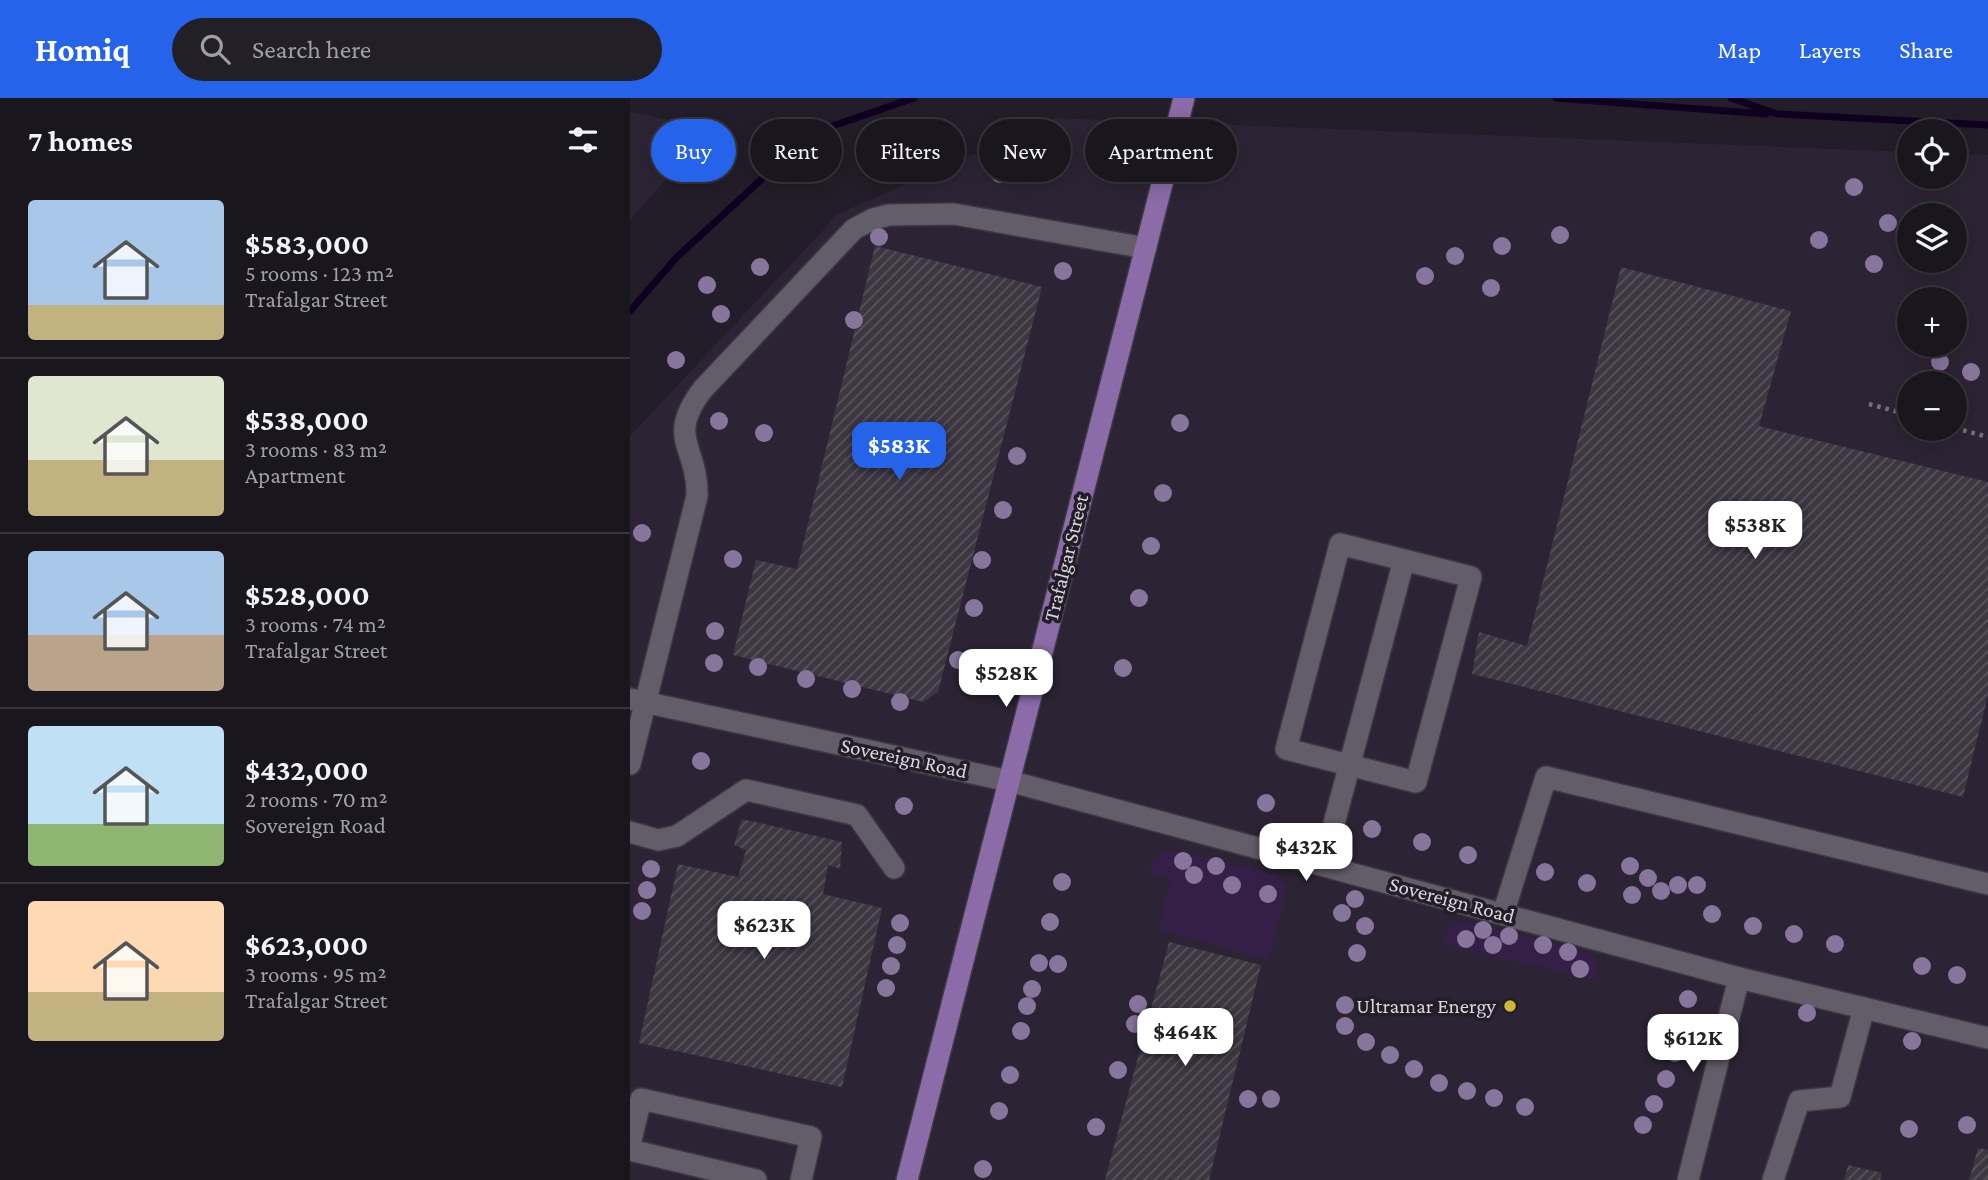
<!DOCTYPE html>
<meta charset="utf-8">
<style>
body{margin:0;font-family:"Crimson Pro",serif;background:#231f27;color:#f1f3f6;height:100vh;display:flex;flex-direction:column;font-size:26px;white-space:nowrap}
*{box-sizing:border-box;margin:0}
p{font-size:23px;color:#9f9fa4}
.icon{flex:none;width:38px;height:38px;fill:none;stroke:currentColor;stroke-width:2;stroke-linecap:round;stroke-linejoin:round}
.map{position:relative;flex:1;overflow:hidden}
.sheet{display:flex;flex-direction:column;background:#1a161e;width:630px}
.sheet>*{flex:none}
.guide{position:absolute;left:21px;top:21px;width:665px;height:63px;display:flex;gap:14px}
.tools{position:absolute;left:1267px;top:21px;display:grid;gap:14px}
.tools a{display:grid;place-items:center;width:70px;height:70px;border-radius:50%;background:#1a161e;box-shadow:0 4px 18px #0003,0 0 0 2px #38353c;font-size:35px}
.price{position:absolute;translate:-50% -60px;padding:0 16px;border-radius:14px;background:#fff;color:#222;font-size:23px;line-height:46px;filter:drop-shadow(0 2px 4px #0008)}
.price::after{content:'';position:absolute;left:50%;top:42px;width:21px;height:16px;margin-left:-10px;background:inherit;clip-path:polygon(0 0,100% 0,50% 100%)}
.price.selected{background:#2563eb;color:#fff}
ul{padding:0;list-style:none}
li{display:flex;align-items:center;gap:21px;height:175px;padding:0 28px}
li+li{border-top:2px solid #38353c}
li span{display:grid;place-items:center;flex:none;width:196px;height:140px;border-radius:7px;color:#555}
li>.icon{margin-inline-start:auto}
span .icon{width:84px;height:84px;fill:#fffc;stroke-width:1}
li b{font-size:30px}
h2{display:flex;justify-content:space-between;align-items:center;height:84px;padding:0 28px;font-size:30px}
.pill{padding:0 24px;border-radius:32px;background:#1a161e;box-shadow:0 4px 18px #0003,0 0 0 2px #38353c;font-size:24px;line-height:63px}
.pill.selected{background:#2563eb;color:#fff}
header{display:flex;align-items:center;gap:42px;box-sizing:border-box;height:98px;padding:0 35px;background:#2563eb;color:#fff}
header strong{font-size:33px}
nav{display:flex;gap:38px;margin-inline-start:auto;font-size:24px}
.search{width:490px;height:63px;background:#231f27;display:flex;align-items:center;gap:18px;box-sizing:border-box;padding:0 24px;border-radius:38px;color:#9f9fa4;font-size:26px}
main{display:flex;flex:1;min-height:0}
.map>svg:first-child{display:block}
.built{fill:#2c2434;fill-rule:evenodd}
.grass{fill:#351f48}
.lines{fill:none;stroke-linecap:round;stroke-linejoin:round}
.stream{stroke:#10001f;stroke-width:7}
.building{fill:url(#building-hatch)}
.minor-casing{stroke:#3d3941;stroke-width:24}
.major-casing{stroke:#3d3941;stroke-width:24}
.path{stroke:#76727b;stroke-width:4.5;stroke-dasharray:3.5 5;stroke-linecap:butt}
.minor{stroke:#635d69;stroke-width:21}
.major{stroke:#8b6ba8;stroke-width:21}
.tree{fill:#88759c}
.poi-dot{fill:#d1b736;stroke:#221d28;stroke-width:2.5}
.labels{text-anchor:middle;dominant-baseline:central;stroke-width:7;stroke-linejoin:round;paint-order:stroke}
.street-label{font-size:21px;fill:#d9d6dd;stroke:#221d28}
.poi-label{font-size:21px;fill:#d9d6dd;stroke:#221d28;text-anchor:end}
</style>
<header>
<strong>Homiq</strong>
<div class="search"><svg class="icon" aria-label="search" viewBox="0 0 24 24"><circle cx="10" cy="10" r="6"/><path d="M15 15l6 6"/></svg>Search here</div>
<nav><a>Map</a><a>Layers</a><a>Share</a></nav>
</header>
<main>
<section class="sheet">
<h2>7 homes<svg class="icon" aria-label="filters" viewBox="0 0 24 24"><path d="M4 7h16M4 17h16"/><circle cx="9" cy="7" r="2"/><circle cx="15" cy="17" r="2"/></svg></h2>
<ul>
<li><span style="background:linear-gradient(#a9c7e8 75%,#c2b280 0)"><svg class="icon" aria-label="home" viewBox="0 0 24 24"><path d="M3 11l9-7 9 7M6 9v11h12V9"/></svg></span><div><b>$583,000</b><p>5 rooms · 123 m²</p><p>Trafalgar Street</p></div></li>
<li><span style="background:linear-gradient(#dfe7d0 60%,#c2b280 0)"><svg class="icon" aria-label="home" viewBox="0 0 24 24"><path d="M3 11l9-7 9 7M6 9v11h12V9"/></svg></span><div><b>$538,000</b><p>3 rooms · 83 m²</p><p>Apartment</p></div></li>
<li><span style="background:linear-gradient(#a9c7e8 60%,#b9a48a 0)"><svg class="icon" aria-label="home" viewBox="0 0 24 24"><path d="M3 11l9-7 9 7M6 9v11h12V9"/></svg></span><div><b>$528,000</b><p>3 rooms · 74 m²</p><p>Trafalgar Street</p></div></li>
<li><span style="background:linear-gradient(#bfe0f5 70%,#8fb573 0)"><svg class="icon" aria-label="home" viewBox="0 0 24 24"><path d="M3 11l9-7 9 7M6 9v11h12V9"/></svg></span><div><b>$432,000</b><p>2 rooms · 70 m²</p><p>Sovereign Road</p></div></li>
<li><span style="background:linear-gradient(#ffd9b3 65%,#c2b280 0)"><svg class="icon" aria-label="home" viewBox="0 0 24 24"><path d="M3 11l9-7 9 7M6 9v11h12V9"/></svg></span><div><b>$623,000</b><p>3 rooms · 95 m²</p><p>Trafalgar Street</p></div></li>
</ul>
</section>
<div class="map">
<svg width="1358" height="1082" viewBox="0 0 1358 1082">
<defs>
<pattern id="building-hatch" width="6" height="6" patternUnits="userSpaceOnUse" patternTransform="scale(1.75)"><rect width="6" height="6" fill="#3d3742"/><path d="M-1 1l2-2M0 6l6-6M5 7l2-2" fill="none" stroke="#58535d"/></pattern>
</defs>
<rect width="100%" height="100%" fill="#221d28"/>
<!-- built -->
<g class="built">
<polygon points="0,13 80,32 0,122"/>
<path d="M426,20L1279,54V79H1325V55L1358,57V1082H0V338L208,116ZM1279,117H1325V163H1279ZM1279,201H1325V247H1279ZM1279,285H1325V331H1279Z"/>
</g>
<!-- grass -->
<g class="grass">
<polygon points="538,752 644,776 655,788 656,795 638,862 529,831 541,780 521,775 521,764 531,755"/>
<polygon points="830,823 957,854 967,865 966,882 814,846 818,831"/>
</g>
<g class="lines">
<!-- stream -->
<g class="stream">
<polyline points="926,0 1136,16"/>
<polyline points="1101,0 1147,16 1358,27"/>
<polyline points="0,213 47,159 182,35 284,0"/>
</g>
</g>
<!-- building -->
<g class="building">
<polygon points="245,148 412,189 308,594 293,604 103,557 126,462 167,471"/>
<polygon points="991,169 1161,213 1129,328 1358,384 1358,597 1333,699 842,576 849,534 897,548"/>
<polygon points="112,721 212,744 210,771 198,767 193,796 252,810 212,989 9,945 48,766 108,779 116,752 104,747"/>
<polygon points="539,844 631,867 579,1082 475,1082"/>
<polygon points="1348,1050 1358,1052 1358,1082 1339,1082"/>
<polygon points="1218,1067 1252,1075 1250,1082 1214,1082"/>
</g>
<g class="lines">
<!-- minor casing -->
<g class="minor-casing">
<g id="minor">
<polyline points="0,601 379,683 1109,880 1358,940"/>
<path d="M0,666L67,398C68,347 35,341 73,291L224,131L243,121L259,117L324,116L516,150"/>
<polyline points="0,734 28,742 47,738 116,692 227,717 264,770"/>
<polyline points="693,767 774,462 841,479 786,684 656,651 710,446 774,462"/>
<polyline points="873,816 916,679 1358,786"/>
<polyline points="0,1046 11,1001 181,1039 171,1082"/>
<polyline points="0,1052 126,1082"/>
<polyline points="1058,1082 1109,880"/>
<polyline points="1143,1082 1169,1003 1210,999 1234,910"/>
</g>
</g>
<!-- major casing -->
<g class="major-casing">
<polyline id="major" points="277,1082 554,0"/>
</g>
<!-- path -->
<g class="path">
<polyline points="1239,306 1279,317"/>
<polyline points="1325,330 1358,339"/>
</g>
<!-- minor -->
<use href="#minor" class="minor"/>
<!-- major -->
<use href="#major" class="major"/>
</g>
<!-- trees -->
<g class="tree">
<circle cx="370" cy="76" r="9"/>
<circle cx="1224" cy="89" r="9"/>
<circle cx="1258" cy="125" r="9"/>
<circle cx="930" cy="137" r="9"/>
<circle cx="249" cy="139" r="9"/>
<circle cx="1189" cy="142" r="9"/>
<circle cx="872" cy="148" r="9"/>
<circle cx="825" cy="158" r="9"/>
<circle cx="1244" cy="166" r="9"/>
<circle cx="130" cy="169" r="9"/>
<circle cx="433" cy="173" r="9"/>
<circle cx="795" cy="178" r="9"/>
<circle cx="77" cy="187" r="9"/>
<circle cx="861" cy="190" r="9"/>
<circle cx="91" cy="216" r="9"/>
<circle cx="224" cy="222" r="9"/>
<circle cx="46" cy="262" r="9"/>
<circle cx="1310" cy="264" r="9"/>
<circle cx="1341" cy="274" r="9"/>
<circle cx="89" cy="323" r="9"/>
<circle cx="550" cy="325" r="9"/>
<circle cx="134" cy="335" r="9"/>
<circle cx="387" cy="358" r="9"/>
<circle cx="533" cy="395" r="9"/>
<circle cx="373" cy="412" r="9"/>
<circle cx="12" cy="435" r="9"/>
<circle cx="521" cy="448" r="9"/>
<circle cx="103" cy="461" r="9"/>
<circle cx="352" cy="462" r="9"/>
<circle cx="509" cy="500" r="9"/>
<circle cx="344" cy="510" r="9"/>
<circle cx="85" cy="533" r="9"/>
<circle cx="328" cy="562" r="9"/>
<circle cx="84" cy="565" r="9"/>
<circle cx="128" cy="569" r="9"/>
<circle cx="493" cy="570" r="9"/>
<circle cx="176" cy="581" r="9"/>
<circle cx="222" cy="591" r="9"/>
<circle cx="270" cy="604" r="9"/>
<circle cx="71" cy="663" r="9"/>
<circle cx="636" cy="705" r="9"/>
<circle cx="274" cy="708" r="9"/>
<circle cx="742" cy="731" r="9"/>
<circle cx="792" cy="744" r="9"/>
<circle cx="838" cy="757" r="9"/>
<circle cx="553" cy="763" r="9"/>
<circle cx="586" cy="768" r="9"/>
<circle cx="1000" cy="768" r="9"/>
<circle cx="21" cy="771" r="9"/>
<circle cx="915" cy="774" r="9"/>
<circle cx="564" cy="777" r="9"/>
<circle cx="1018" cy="780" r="9"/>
<circle cx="432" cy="784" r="9"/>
<circle cx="957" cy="785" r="9"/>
<circle cx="602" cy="787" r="9"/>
<circle cx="1048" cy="787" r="9"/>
<circle cx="1067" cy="787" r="9"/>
<circle cx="17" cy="792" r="9"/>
<circle cx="1031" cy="793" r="9"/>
<circle cx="638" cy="796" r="9"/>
<circle cx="1002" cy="797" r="9"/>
<circle cx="725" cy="801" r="9"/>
<circle cx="12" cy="813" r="9"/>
<circle cx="712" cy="815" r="9"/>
<circle cx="1082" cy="816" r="9"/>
<circle cx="420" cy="824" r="9"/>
<circle cx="270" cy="825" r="9"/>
<circle cx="735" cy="828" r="9"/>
<circle cx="1123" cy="828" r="9"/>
<circle cx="853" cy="832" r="9"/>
<circle cx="1164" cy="836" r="9"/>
<circle cx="879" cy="838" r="9"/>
<circle cx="836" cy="841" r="9"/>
<circle cx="1205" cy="846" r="9"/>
<circle cx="267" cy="847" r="9"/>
<circle cx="863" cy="847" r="9"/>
<circle cx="913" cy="847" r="9"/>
<circle cx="938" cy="854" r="9"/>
<circle cx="727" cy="855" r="9"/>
<circle cx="409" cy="865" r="9"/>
<circle cx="428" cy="866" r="9"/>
<circle cx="261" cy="868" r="9"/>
<circle cx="1292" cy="868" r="9"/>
<circle cx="950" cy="871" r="9"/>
<circle cx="1327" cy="877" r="9"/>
<circle cx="256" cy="890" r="9"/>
<circle cx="402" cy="891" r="9"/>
<circle cx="1058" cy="901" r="9"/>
<circle cx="508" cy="906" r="9"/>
<circle cx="715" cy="907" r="9"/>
<circle cx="397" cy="908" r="9"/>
<circle cx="1177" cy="915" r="9"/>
<circle cx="505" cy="926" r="9"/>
<circle cx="715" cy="928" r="9"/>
<circle cx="1051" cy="931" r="9"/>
<circle cx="391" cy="933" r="9"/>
<circle cx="1282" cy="943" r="9"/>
<circle cx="736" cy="944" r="9"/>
<circle cx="1045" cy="955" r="9"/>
<circle cx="760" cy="957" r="9"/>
<circle cx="784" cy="971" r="9"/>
<circle cx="488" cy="972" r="9"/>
<circle cx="380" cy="977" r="9"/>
<circle cx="1036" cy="981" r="9"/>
<circle cx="809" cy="985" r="9"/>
<circle cx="837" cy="993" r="9"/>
<circle cx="864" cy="1000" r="9"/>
<circle cx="618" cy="1001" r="9"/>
<circle cx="641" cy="1001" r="9"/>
<circle cx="1024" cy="1006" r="9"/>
<circle cx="895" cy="1009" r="9"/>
<circle cx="369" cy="1013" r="9"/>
<circle cx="1013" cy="1027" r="9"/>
<circle cx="1337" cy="1027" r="9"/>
<circle cx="466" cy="1029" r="9"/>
<circle cx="1279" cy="1031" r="9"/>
<circle cx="353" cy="1071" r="9"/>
</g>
<!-- markers -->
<circle class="poi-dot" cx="880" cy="908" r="7"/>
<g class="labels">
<!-- street labels -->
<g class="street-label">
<text transform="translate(436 460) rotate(-76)">Trafalgar Street</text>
<text transform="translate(274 660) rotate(12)">Sovereign Road</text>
<text transform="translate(822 802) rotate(15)">Sovereign Road</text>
</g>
<!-- poi labels -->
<g class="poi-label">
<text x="866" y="908">Ultramar Energy</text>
</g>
</g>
</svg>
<div class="tools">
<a><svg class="icon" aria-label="locate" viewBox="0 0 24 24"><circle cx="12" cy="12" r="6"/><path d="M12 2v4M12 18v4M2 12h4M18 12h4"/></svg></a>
<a><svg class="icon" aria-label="layers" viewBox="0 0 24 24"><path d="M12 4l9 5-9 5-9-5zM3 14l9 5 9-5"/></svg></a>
<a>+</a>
<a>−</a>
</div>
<b class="price selected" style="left:269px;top:384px">$583K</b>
<b class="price" style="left:1125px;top:463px">$538K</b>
<b class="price" style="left:376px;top:611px">$528K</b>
<b class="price" style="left:676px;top:785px">$432K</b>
<b class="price" style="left:134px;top:863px">$623K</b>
<b class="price" style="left:555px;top:970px">$464K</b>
<b class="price" style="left:1063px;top:976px">$612K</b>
<div class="guide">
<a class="pill selected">Buy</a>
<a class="pill">Rent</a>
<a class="pill">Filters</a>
<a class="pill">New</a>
<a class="pill">Apartment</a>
</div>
</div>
</main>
